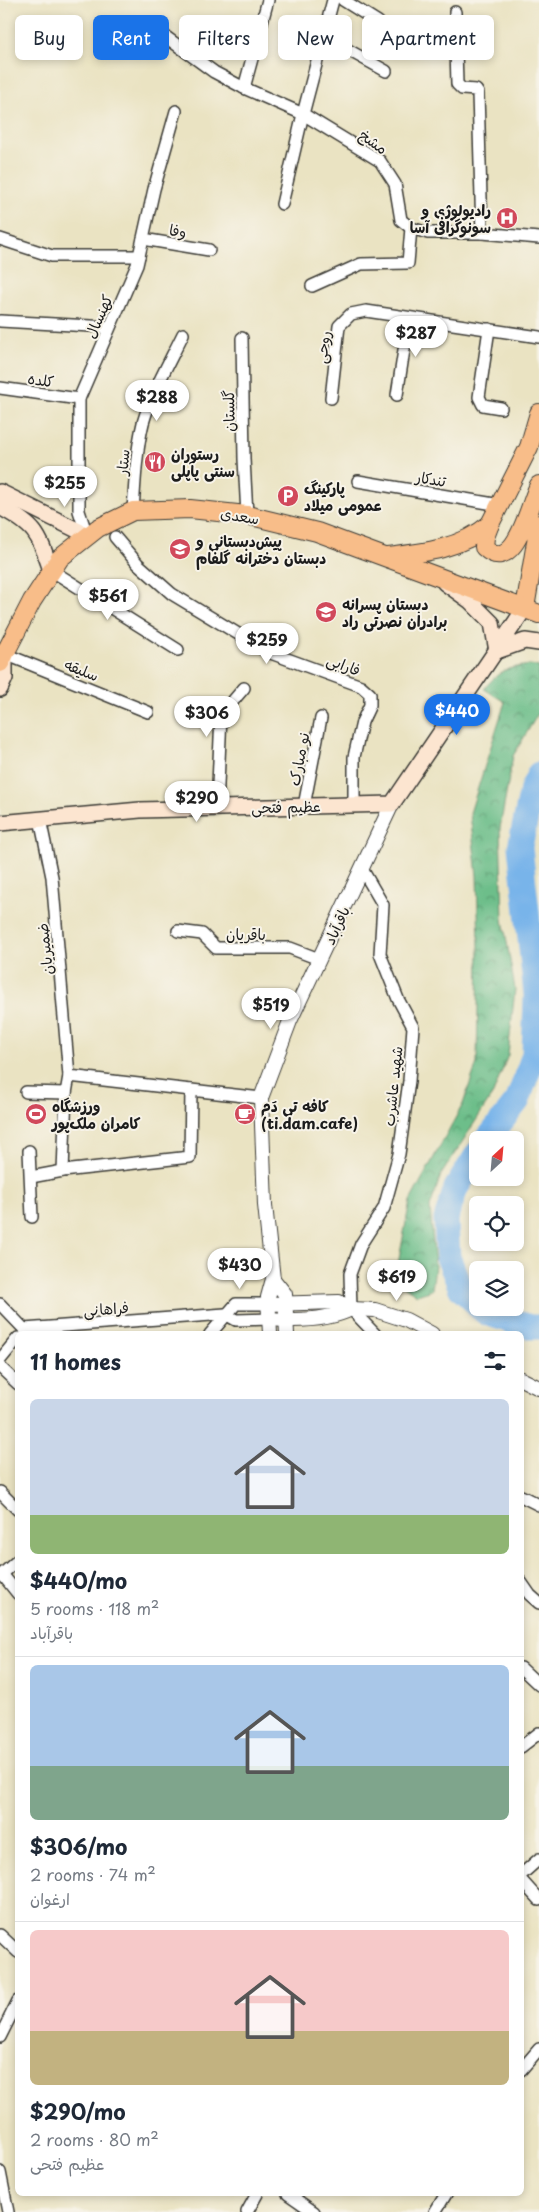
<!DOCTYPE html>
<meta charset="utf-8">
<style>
body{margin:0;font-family:"Playpen Sans","Playpen Sans Arabic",sans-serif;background:#f2f2f3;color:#1f2937;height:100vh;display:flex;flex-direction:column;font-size:19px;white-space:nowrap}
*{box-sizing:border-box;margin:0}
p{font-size:16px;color:#747a83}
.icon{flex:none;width:28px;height:28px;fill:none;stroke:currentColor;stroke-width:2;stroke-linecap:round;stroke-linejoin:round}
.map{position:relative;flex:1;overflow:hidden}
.side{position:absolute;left:15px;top:1331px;width:509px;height:865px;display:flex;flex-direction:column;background:#fff;border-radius:8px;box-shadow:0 2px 8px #0003}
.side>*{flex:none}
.hud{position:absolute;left:15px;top:15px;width:510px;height:45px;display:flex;gap:10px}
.needle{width:32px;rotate:26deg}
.fabs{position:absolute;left:469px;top:1131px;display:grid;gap:10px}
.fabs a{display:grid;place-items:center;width:55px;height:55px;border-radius:8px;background:#fff;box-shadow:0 2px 8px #0003;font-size:25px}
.price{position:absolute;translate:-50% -42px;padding:0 11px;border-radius:18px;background:#fff;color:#222;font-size:16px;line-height:32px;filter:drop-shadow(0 1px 2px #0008)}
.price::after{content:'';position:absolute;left:50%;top:30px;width:15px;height:11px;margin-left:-8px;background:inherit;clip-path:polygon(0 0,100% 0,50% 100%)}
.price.current{background:#1a73e8;color:#fff}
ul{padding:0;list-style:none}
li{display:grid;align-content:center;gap:10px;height:265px;padding:0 15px}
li+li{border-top:1px solid #e0e1e3}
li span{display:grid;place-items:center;height:155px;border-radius:8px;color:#555}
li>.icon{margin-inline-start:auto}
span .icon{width:90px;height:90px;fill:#fffc;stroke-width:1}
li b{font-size:21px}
h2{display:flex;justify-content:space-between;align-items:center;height:60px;padding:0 15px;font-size:21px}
.pill{padding:0 18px;border-radius:8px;background:#fff;box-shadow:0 2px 8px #0003;font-size:18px;line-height:45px}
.pill.current{background:#1a73e8;color:#fff}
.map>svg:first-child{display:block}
.forest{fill:url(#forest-crowns);stroke:#446d53}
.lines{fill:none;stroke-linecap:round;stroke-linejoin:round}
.river{stroke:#78b4ea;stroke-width:25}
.minor-casing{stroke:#3b3a35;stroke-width:14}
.tertiary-casing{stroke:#3b3a35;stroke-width:16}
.secondary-casing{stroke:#3b3a35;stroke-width:18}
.primary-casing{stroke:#3b3a35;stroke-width:20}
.minor{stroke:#fff;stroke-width:11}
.tertiary{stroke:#fff;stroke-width:14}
.secondary{stroke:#fce5d0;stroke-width:15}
.primary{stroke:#f8bd89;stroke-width:18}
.labels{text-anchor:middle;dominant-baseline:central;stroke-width:4;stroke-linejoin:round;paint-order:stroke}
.street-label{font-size:15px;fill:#1c1c1c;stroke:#f7f3e8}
.poi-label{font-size:15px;font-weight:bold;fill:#1c1c1c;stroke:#f7f3e8;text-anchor:start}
</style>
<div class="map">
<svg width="539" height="2212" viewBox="0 0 539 2212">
<defs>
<pattern id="forest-crowns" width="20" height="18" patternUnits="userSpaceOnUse" patternTransform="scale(1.25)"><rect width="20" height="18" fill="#6dbe8a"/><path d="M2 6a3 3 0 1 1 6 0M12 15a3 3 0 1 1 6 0" fill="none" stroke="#599a70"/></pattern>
</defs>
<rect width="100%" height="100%" fill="#f7f3e8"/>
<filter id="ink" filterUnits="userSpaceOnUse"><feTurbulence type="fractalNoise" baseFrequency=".02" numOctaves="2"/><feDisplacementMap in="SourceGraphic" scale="10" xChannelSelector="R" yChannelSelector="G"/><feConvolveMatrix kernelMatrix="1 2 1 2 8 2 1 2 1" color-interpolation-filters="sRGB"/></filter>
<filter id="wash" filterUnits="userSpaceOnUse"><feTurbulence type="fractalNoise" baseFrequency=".0096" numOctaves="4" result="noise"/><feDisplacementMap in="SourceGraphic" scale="20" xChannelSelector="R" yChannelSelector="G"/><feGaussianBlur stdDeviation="1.12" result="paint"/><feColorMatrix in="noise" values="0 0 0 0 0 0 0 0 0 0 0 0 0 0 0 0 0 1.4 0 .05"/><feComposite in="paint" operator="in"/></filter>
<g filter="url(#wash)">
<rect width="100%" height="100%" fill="#eae3c2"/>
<!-- forest -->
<path class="forest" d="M531,665L539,667V712L513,756L500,828L503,919L515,989L508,1055L493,1094L441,1175L430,1207L435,1266L432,1290L417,1295L395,1280L410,1201L463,1104L477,1063L479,947L477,876L470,813L505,702L484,689C500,670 506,668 531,665Z"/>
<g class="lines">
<!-- river -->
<g class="river">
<polyline points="487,1140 518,1100 534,1054 536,995 520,847 532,789 539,774"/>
<polyline points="478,1153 456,1188 446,1219 448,1257 461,1289 478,1305"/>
<polyline points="480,1308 486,1313 530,1327 539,1327"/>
</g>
</g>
</g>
<g filter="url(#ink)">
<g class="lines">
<!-- minor casing -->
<g class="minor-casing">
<g id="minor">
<polyline points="268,0 244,88 303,114 282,204"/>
<polyline points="333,0 303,114 380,161 395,184 401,220 411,228 428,233 482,233 539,238"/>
<polyline points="343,0 378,22"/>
<polyline points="455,12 457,84 462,89 476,90 478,93 482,233"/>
<polyline points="155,29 214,72 244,88"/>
<polyline points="323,36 386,71"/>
<polyline points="0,239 52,256 139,256"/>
<polyline points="143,239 209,250"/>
<polyline points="312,286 361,264 408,263 411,228"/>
<polyline points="0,321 109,327"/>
<polyline points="489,329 479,397 483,405 501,408"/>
<polyline points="242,338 244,459 247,515"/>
<polyline points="0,388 79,399"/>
<polyline points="397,395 409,318"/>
<polyline points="331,398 339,326 351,314 366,311 539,337"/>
<polyline points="358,481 500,505"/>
<path d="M133,511C135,481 136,452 143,423C152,392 169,363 183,334"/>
<polyline points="87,535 79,511 79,399 137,265 154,189 176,111"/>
<polyline points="115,537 138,564 172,594 268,652 361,686 370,694 370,705 362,722 354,757 354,805"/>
<polyline points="51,570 178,650"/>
<polyline points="5,654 148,712"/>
<polyline points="304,806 321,718"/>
<polyline points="217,808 221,715 244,688"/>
<polyline points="40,819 52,877 69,1076 261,1098"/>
<polyline points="362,869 383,905 380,954 398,999 413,1027 409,1081 399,1154 384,1208 361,1244 350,1274 351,1309 375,1334"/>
<polyline points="178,931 202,934 216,948 290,948 319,959"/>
<polyline points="26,1092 66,1093"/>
<polyline points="29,1151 32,1217"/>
<polyline points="63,1171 66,1093 69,1076"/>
<polyline points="31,1177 63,1171 190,1157 191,1090"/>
<polyline points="0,1304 24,1329"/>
<polyline points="24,1329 225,1314 236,1320 269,1319"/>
<polyline points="210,1334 236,1304 268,1304"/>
<polyline points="0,1360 18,1338"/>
<polyline points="0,1367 18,1384"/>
<polyline points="0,1492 18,1510"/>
<polyline points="521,1496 539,1505"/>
<polyline points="2,1574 18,1594"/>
<polyline points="0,1576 18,1560"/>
<polyline points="521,1582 530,1595 539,1603"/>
<polyline points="521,1668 539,1685"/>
<polyline points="521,1747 539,1733"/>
<polyline points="521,1875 539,1859"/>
<polyline points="521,1880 539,1900"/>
<polyline points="0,1935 18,1952"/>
<polyline points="0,2037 18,2001"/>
<polyline points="521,2070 539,2049"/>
<polyline points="0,2172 8,2212"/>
<polyline points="288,2194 314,2212"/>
<polyline points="247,2212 257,2194"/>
<polyline points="435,2212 446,2194"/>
</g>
</g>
<!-- tertiary casing -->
<g class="tertiary-casing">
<g id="tertiary">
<polyline points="273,1279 285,1294 287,1334"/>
<polyline points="268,1304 339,1302 351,1309 375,1310 406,1320 432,1334"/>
<path d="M269,1319C296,1321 328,1321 351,1309"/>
<polyline points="270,1334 268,1297 273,1279 265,1205 261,1098 290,1021 392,804"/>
<polyline points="521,1379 539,1388"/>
</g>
</g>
<!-- secondary casing -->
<g class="secondary-casing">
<g id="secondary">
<polyline points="0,492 87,535"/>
<path d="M0,507C36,526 38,533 51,570"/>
<polyline points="445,583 470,601 492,623 497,651"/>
<polyline points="497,651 525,641 539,643"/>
<polyline points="0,689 5,678 5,654"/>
<polyline points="0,823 140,810 392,804 525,608"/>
</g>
</g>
<!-- primary casing -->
<g class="primary-casing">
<g id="primary">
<path d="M490,524L485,537L484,547C515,577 529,505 539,485"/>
<path d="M387,557C423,553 461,549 490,524L529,447L539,413"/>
<polyline points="525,608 539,524"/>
<polyline points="0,663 32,601 60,558 98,528 133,511 190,509 247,515 317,532 539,614"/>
</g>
</g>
<!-- minor -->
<use href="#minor" class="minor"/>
<!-- tertiary -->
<use href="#tertiary" class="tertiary"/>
<!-- secondary -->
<use href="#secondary" class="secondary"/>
<!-- primary -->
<use href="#primary" class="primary"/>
</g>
</g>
<!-- icons -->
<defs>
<g id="hospital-disc" transform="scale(1.125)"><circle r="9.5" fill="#d1495b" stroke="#f7f3e8"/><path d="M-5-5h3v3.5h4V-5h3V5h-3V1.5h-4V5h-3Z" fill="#fff"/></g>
<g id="restaurant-disc" transform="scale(1.125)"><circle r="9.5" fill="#d1495b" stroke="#f7f3e8"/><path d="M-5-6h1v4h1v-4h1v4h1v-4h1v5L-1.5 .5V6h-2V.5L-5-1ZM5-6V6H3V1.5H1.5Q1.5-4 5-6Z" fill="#fff"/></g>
<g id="parking-disc" transform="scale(1.125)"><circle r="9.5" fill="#d1495b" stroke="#f7f3e8"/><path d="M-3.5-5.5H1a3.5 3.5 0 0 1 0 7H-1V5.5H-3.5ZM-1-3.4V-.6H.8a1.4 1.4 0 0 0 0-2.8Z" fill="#fff"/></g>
<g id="school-disc" transform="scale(1.125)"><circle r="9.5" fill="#d1495b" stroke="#f7f3e8"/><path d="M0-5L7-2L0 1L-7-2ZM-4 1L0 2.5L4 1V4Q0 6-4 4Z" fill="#fff"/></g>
<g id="stadium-disc" transform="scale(1.125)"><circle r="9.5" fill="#d1495b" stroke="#f7f3e8"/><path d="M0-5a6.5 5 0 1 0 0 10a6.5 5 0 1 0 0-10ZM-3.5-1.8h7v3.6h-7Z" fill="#fff"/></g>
<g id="cafe-disc" transform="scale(1.125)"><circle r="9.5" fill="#d1495b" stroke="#f7f3e8"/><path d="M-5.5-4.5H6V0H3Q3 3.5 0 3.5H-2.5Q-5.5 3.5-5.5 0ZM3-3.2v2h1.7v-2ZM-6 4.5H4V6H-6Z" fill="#fff"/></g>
</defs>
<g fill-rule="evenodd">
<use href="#hospital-disc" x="507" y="218"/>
<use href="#restaurant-disc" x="155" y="462"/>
<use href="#parking-disc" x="288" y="496"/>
<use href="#school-disc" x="180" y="549"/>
<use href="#school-disc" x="326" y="612"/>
<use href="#stadium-disc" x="36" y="1114"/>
<use href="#cafe-disc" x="245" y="1114"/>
</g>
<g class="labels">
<!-- street labels -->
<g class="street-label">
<text transform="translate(374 141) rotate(36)">مشخ</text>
<text transform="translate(178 230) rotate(9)">وفا</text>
<text transform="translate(98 316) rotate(-66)">کهنسال</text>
<text transform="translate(322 347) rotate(-82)">روحی</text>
<text transform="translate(41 379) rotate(8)">کلده</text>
<text transform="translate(228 411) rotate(-91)">گلستان</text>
<text transform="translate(122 462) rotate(-84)">ستار</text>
<text transform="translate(431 478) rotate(9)">تندکار</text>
<text transform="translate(240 515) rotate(9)">سعدی</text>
<text transform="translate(344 664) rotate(21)">فارابی</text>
<text transform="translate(82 669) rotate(22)">سلیقه</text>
<text transform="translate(298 759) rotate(-79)">نو مبارک</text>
<text transform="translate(286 806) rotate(-1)">عظیم فتحی</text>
<text transform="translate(336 925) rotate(-65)">باقرآباد</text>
<text x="246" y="933">باقریان</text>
<text transform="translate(44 949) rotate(-96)">ضمیریان</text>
<text transform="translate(392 1086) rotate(-84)">شهید عاشرب</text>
<text transform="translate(106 1308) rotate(-4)">فراهانی</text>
</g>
<!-- poi labels -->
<g class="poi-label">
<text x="491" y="209" text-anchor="end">رادیولوژی و<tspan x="491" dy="17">سونوگرافی آسا</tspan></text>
<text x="171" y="453">رستوران<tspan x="171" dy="17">سنتی پاپلی</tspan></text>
<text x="304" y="487">پارکینگ<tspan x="304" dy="17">عمومی میلاد</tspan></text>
<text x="196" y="540">پیش‌دبستانی و<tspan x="196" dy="17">دبستان دخترانه گلفام</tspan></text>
<text x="342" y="603">دبستان پسرانه<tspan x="342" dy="17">برادران نصرتی راد</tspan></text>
<text x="52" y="1105">ورزشگاه<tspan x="52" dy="17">کامران ملک‌پور</tspan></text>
<text x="261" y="1105">کافه تی دَم<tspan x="261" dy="17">(ti.dam.cafe)</tspan></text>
</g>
</g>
</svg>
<div class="fabs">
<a><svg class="needle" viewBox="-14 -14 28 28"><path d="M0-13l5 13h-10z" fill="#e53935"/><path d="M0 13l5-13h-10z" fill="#747a83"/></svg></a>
<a><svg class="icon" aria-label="locate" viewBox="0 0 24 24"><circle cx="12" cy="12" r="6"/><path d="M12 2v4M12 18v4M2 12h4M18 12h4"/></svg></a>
<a><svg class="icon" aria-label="layers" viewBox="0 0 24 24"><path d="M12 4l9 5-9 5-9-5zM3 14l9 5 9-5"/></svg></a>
</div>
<b class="price" style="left:416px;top:358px">$287</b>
<b class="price" style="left:157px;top:422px">$288</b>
<b class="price" style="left:65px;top:508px">$255</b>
<b class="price" style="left:108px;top:621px">$561</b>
<b class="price" style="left:267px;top:665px">$259</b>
<b class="price current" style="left:457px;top:736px">$440</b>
<b class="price" style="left:207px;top:738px">$306</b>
<b class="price" style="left:197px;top:823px">$290</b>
<b class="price" style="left:271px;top:1030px">$519</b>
<b class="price" style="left:240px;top:1290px">$430</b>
<b class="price" style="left:397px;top:1302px">$619</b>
<div class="hud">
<a class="pill">Buy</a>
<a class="pill current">Rent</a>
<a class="pill">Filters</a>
<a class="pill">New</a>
<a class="pill">Apartment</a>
</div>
<section class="side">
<h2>11 homes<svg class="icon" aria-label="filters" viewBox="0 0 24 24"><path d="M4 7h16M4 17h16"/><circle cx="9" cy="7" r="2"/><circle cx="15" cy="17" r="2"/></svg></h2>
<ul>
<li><span style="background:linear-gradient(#c9d6e8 75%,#8fb573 0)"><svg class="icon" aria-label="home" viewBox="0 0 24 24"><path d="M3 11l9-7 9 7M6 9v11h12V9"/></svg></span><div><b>$440/mo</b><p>5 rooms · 118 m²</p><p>باقرآباد</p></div></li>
<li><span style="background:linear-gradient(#a9c7e8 65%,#7fa58c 0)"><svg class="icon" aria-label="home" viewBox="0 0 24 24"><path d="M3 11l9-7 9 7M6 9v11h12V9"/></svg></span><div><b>$306/mo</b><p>2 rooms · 74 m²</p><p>ارغوان</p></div></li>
<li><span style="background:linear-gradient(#f6c9c9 65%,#c2b280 0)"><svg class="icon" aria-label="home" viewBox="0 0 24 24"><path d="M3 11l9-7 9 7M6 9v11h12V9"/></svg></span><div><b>$290/mo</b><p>2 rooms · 80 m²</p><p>عظیم فتحی</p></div></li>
</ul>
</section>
</div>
